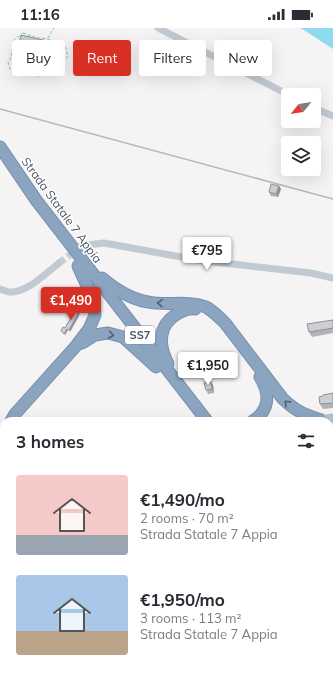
<!DOCTYPE html>
<meta charset="utf-8">
<style>
body{margin:0;font-family:Mulish,sans-serif;background:#f2f2f3;color:#2b2b33;height:100vh;display:flex;flex-direction:column;font-size:15px;white-space:nowrap}
*{box-sizing:border-box;margin:0}
p{font-size:13px;color:#7c7c81}
.icon{flex:none;width:22px;height:22px;fill:none;stroke:currentColor;stroke-width:2;stroke-linecap:round;stroke-linejoin:round}
.map{position:relative;flex:1;overflow:hidden}
.details{position:absolute;left:0px;top:389px;width:333px;height:256px;display:flex;flex-direction:column;background:#fff;border-radius:12px 12px 0 0;box-shadow:0 4px 16px #0002}
.details>*{flex:none}
.guide{position:absolute;left:12px;top:12px;width:309px;height:36px;display:flex;gap:8px}
.needle{width:26px;rotate:240deg}
.fabs{position:absolute;left:281px;top:60px;display:grid;gap:8px}
.fabs a{display:grid;place-items:center;width:40px;height:40px;border-radius:4px;background:#fff;box-shadow:0 4px 16px #0002;font-size:20px}
.price{position:absolute;translate:-50% -34px;padding:0 9px;border-radius:4px;background:#fff;color:#222;font-size:13px;line-height:26px;filter:drop-shadow(0 1px 2px #0008)}
.price::after{content:'';position:absolute;left:50%;top:24px;width:12px;height:9px;margin-left:-6px;background:inherit;clip-path:polygon(0 0,100% 0,50% 100%)}
.price.selected{background:#d93025;color:#fff}
ul{padding:0;list-style:none}
li{display:flex;align-items:center;gap:12px;height:100px;padding:0 16px}
li span{display:grid;place-items:center;flex:none;width:112px;height:80px;border-radius:4px;color:#555}
li>.icon{margin-inline-start:auto}
span .icon{width:48px;height:48px;fill:#fffc;stroke-width:1}
li b{font-size:17px}
h2{display:flex;justify-content:space-between;align-items:center;height:48px;padding:0 16px;font-size:17px}
.pill{padding:0 14px;border-radius:4px;background:#fff;box-shadow:0 4px 16px #0002;font-size:14px;line-height:36px}
.pill.selected{background:#d93025;color:#fff}
.status{display:flex;justify-content:space-between;align-items:center;height:28px;padding:0 20px;background:#fff;direction:ltr}
.status svg{height:11px;fill:currentColor}
.map>svg:first-child{display:block}
.water{fill:#90daee}
.lines{fill:none;stroke-linecap:round;stroke-linejoin:round}
.minor-tunnel{stroke:#caccce;stroke-width:7;stroke-dasharray:7 3.5;stroke-linecap:butt}
.highway-casing{stroke:#7690ad;stroke-width:13}
.path{stroke:#7ad0a6;stroke-width:1;stroke-dasharray:3 2;stroke-linecap:butt}
.minor{stroke:#c1cad2;stroke-width:7}
.major{stroke:#b3c2d1;stroke-width:9}
.highway{stroke:#8ba5c1;stroke-width:11}
.rail{stroke:#b5b8bd;stroke-width:1.5}
.wall{fill:#b0b2b7}
.shaded-wall{fill:#909195}
.building{fill:#cdcfd5;stroke:#909195}
.oneway{stroke:#505e6b}
.labels{text-anchor:middle;dominant-baseline:central;stroke-width:3;stroke-linejoin:round;paint-order:stroke}
.shield{fill:#fff;stroke:#808990;stroke-width:1}
.shield-label{font-size:11px;font-weight:bold;fill:#4a5661}
.street-label{font-size:12px;fill:#4a5661;stroke:#fff}
</style>
<div class="status"><b>11:16</b><svg viewBox="0 0 49 12"><path d="M0 12V9h3v3zM5 12V6h3v6zM10 12V3h3v9zM15 12V0h3v12zM26 1h20v11H26zM47 4h2v5h-2z"/></svg></div>
<div class="map">
<svg width="333" height="645" viewBox="0 0 333 645">
<rect width="100%" height="100%" fill="#f5f3f3"/>
<!-- water -->
<polygon class="water" points="300,0 333,0 333,21 304,2"/>
<g class="lines">
<!-- minor-tunnel -->
<polyline class="minor-tunnel" points="59,235 78,221"/>
<!-- highway casing -->
<g class="highway-casing">
<g id="highway">
<polyline points="0,119 36,172 207,393"/>
<path d="M102,250C116,262 130,271 148,274C166,278 188,272 206,279C213,283 219,289 225,295L283,371C297,384 304,386 321,392"/>
<polyline points="82,315 95,307 108,305 123,309 156,339"/>
<path d="M168,336C159,318 157,298 177,286C182,283 188,280 195,281"/>
<polyline points="11,393 15,386 76,318 89,301 95,287 94,273 78,238"/>
<path d="M253,393C270,382 270,365 260,349"/>
<polyline points="0,425 4,418"/>
<polyline points="329,517 333,516"/>
<polyline points="329,553 333,559"/>
<polyline points="329,565 333,570"/>
</g>
</g>
<!-- path -->
<g class="path">
<polygon points="23,5 38,10 48,11 65,18 68,28 62,36 39,48 25,46 10,41 8,35 11,29 14,12"/>
<polyline points="48,10 54,0"/>
<polyline points="329,616 333,616"/>
<polyline points="279,645 284,641"/>
</g>
<!-- minor -->
<g class="minor">
<polyline points="158,0 289,67"/>
<polyline points="314,80 333,88"/>
<polyline points="81,218 87,217 104,215 198,232 311,245 333,250"/>
<path d="M0,261C3,262 6,263 9,264C27,265 45,246 59,235"/>
<polyline points="0,468 4,469"/>
<polyline points="76,641 81,645"/>
</g>
<!-- major -->
<g class="major">
<polyline points="315,393 333,390"/>
<polyline points="0,444 4,443"/>
</g>
<!-- highway -->
<use href="#highway" class="highway"/>
<!-- rail -->
<g class="rail">
<polyline points="0,81 333,171"/>
<polyline points="329,634 333,630"/>
<polyline points="316,645 321,641"/>
</g>
</g>
<!-- wall -->
<g class="wall">
<polygon points="47,13 48,14 58,17 63,24 61,31 44,28 43,34 34,31 30,25 30,23 23,21 19,15"/>
<polygon points="279,158 281,161 278,169 271,168 269,164"/>
<polygon points="333,292 333,305 312,309 309,304"/>
<polygon points="213,357 214,365 208,366 206,362"/>
<polygon points="333,365 333,380 323,381 320,376 323,368"/>
</g>
<!-- shaded-wall -->
<g class="shaded-wall">
<polygon points="58,17 63,24 61,31 56,25"/>
<polygon points="40,21 44,28 43,34 38,27"/>
<polygon points="279,158 281,161 278,169 276,166"/>
<polygon points="78,281 80,283 79,288 70,304 69,302"/>
<polygon points="67,301 68,302 65,307 64,306"/>
<polygon points="211,354 213,357 214,365 212,361"/>
</g>
<!-- building -->
<g class="building">
<polygon points="21,7 47,13 47,14 58,17 56,25 40,21 38,27 30,25 31,19 31,18 19,15"/>
<polygon points="271,156 279,158 276,166 269,164"/>
<polygon points="74,279 78,281 78,286 69,302 67,301 64,306 61,303 63,299 65,300 72,288"/>
<polygon points="333,292 333,300 309,304 307,296"/>
<polygon points="211,354 212,361 206,362 204,355"/>
<polygon points="333,365 333,375 320,376 319,369 323,368 323,367"/>
</g>
<!-- one-way arrows -->
<defs><path id="oneway-chevron" d="M-2-3.5L2.5 0L-2 3.5" fill="none" stroke-width="1.6" stroke-linecap="round" stroke-linejoin="round"/></defs>
<g class="oneway">
<use href="#oneway-chevron" transform="translate(160 275) rotate(-176)"/>
<use href="#oneway-chevron" transform="translate(111 307) rotate(10)"/>
<use href="#oneway-chevron" transform="translate(287 375) rotate(-135)"/>
</g>
<g class="labels">
<!-- shield labels -->
<rect class="shield" x="125" y="298" width="30" height="18" rx="3"/>
<g class="shield-label">
<text x="140" y="307">SS7</text>
</g>
<!-- street labels -->
<g class="street-label">
<text transform="translate(62 182) rotate(54)">Strada Statale 7 Appia</text>
</g>
</g>
</svg>
<div class="fabs">
<a><svg class="needle" viewBox="-14 -14 28 28"><path d="M0-13l5 13h-10z" fill="#e53935"/><path d="M0 13l5-13h-10z" fill="#7c7c81"/></svg></a>
<a><svg class="icon" aria-label="layers" viewBox="0 0 24 24"><path d="M12 4l9 5-9 5-9-5zM3 14l9 5 9-5"/></svg></a>
</div>
<b class="price" style="left:207px;top:243px">€795</b>
<b class="price selected" style="left:71px;top:293px">€1,490</b>
<b class="price" style="left:208px;top:358px">€1,950</b>
<div class="guide">
<a class="pill">Buy</a>
<a class="pill selected">Rent</a>
<a class="pill">Filters</a>
<a class="pill">New</a>
</div>
<section class="details">
<h2>3 homes<svg class="icon" aria-label="filters" viewBox="0 0 24 24"><path d="M4 7h16M4 17h16"/><circle cx="9" cy="7" r="2"/><circle cx="15" cy="17" r="2"/></svg></h2>
<ul>
<li><span style="background:linear-gradient(#f6c9c9 75%,#9aa5b1 0)"><svg class="icon" aria-label="home" viewBox="0 0 24 24"><path d="M3 11l9-7 9 7M6 9v11h12V9"/></svg></span><div><b>€1,490/mo</b><p>2 rooms · 70 m²</p><p>Strada Statale 7 Appia</p></div></li>
<li><span style="background:linear-gradient(#a9c7e8 70%,#b9a48a 0)"><svg class="icon" aria-label="home" viewBox="0 0 24 24"><path d="M3 11l9-7 9 7M6 9v11h12V9"/></svg></span><div><b>€1,950/mo</b><p>3 rooms · 113 m²</p><p>Strada Statale 7 Appia</p></div></li>
</ul>
</section>
</div>
